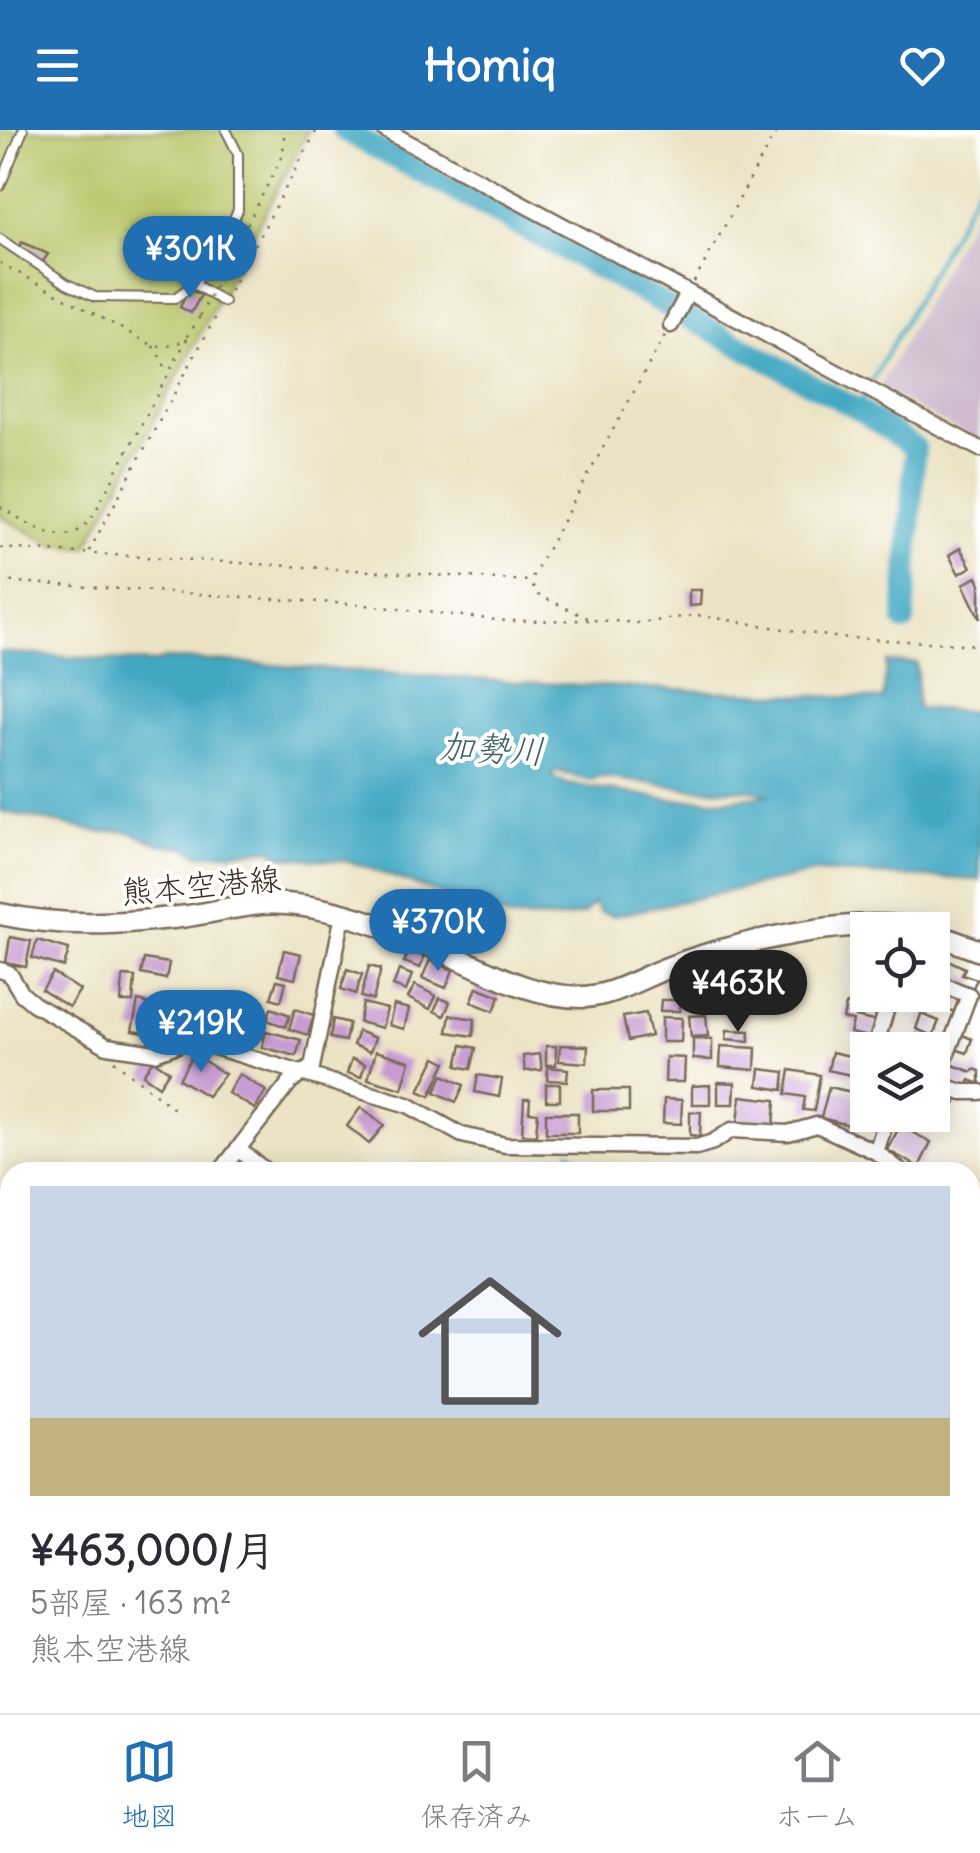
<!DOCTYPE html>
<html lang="ja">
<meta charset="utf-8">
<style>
body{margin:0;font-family:Delius,"Klee One",sans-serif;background:#f7f7f7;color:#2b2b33;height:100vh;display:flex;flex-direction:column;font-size:38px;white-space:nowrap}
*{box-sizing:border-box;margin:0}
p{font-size:32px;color:#7c7c81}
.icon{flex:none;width:55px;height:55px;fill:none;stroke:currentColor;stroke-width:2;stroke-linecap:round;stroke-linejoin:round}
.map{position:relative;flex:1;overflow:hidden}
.side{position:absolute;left:0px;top:1032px;width:980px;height:552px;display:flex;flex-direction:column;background:#fff;border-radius:30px 30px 0 0;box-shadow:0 5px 25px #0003}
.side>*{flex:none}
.tools{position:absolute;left:850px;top:782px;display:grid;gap:20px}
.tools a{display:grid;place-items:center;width:100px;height:100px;border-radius:0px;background:#fff;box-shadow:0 5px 25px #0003;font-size:50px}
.price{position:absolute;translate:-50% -85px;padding:0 22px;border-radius:35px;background:#1f6fb2;color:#fff;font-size:32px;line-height:65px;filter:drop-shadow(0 2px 5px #0008)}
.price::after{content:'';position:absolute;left:50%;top:60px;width:30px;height:22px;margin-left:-15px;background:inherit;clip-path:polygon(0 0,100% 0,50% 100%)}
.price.current{background:#222;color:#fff}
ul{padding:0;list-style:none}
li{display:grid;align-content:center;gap:20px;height:530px;padding:0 30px}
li+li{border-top:2px solid #e1e1e2}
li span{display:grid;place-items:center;height:310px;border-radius:0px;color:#555}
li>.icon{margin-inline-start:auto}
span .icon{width:180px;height:180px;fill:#fffc;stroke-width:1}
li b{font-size:42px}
header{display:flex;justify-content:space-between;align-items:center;height:130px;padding:0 30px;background:#1f6fb2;color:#fff;font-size:45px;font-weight:700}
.tabs{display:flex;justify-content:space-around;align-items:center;height:140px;border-top:2px solid #e1e1e2;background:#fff;font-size:28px;color:#7c7c81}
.tabs a{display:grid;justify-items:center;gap:5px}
.tabs .current{color:#1f6fb2}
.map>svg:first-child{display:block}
.industrial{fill:#cfbdcf}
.green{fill:#b7c568;stroke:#797843;stroke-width:2.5}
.water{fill:#42a8c2;stroke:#3e6970;stroke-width:2.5;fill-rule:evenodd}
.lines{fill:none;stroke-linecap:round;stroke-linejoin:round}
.stream{stroke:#42a8c2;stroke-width:4}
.river{stroke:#42a8c2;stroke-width:22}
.building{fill:#c89cd2}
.service-casing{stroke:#796b58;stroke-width:12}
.minor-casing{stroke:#796b58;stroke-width:19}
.secondary-casing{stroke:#796b58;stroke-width:25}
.path{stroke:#796b58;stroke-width:2.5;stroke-dasharray:2.5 8;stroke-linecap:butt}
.service{stroke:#fff;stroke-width:8}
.minor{stroke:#fff;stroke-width:14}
.secondary{stroke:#fff;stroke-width:20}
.path-bridge{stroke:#796b58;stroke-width:2.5;stroke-dasharray:2.5 8;stroke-linecap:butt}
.labels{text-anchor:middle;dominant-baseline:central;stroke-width:8;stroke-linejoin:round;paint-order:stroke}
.street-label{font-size:32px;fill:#3b2a1e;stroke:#fff}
.water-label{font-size:35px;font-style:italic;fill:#3e6368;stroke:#fff}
</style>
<header><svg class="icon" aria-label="menu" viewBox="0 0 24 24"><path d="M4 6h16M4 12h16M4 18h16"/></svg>Homiq<svg class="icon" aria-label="heart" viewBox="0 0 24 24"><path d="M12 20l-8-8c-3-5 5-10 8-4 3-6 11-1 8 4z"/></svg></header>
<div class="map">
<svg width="980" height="1583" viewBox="0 0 980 1583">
<rect width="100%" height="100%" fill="#fff"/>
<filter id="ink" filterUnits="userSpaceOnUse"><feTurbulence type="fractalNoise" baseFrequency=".01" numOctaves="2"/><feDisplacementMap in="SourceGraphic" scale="20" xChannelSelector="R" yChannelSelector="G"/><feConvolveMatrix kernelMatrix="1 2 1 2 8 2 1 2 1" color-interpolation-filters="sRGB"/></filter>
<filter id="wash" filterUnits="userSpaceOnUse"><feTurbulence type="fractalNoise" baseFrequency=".0048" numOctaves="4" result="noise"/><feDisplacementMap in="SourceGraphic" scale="40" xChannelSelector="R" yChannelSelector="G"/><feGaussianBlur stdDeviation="2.25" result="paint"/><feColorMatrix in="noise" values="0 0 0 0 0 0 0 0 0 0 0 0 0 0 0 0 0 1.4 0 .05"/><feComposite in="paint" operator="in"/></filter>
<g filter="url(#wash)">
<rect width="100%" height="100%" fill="#ece3c4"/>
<!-- industrial -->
<polygon class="industrial" points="980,70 980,312 879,258"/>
<!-- green -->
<polygon class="green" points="0,0 309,0 86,418 51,414 0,386"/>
<!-- water -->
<path class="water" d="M0,522L151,533L166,529L199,530L516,552L883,569L887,532L917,533V578L980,582V750L818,742L613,786L599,782L594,773L584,784L558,789L509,788L351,732L276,726L274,719L198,725C184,710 167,720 151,711C136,704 120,697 103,703L0,681ZM557,641L591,651L600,647L694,659L753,660L770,664L728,670L668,669L567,654L554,648L552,644Z"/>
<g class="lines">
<!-- stream -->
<g class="stream">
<polyline points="870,255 980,52"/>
<polyline points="857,279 866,263"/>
<polyline points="569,1021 596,1042"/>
<polyline points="970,1336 980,1344"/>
<polyline points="628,1575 638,1583"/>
<polyline points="547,1583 553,1575"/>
</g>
<!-- river -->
<polyline class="river" points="343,0 857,279 915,318 904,491"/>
</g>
<g id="blocks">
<!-- building -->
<g class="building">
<polygon points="22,112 48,124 42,133 18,121"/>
<polygon points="189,159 201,165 191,183 180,177"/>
<polygon points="960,418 971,437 959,444 949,425"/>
<polygon points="977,447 980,453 980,489 963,454"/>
<polygon points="689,460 701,460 700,475 689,476"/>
<polygon points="10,807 31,811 26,837 6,833"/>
<polygon points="37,810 69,819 64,837 32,828"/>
<polygon points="284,820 301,824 295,849 278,845"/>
<polygon points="409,820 424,827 420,838 404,832"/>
<polygon points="942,827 965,838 962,844 977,849 971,862 942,850 945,841 937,837"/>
<polygon points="144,829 169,833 166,849 141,844"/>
<polygon points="430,830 453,840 446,858 422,848"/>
<polygon points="859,831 868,834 868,854 853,850"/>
<polygon points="369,836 381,839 373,870 361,867"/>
<polygon points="347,839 362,844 356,864 341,859"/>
<polygon points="399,840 412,845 406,861 393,856"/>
<polygon points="53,843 80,860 69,877 42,860"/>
<polygon points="123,846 135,847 133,872 121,872"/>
<polygon points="277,850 286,852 281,871 271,868"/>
<polygon points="415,855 436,866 430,879 408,868"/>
<polygon points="477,857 500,866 494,881 471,872"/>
<polygon points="932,857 963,868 957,883 922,870 923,865 932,865"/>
<polygon points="713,860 714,880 691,881 691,861"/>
<polygon points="440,868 450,872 444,886 434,881"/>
<polygon points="661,870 680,870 680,881 660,881"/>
<polygon points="138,871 171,879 163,906 132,901"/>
<polygon points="363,873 387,879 382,898 359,892"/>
<polygon points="846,874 857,877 855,887 878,892 874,908 850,903 853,891 843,889"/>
<polygon points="394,875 409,879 404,899 389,895"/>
<polygon points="271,878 290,885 286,897 267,890"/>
<polygon points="295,879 314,885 308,905 289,899"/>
<polygon points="646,883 651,906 628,911 623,887"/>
<polygon points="921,884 939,891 933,906 916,899"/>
<polygon points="450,885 475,889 473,906 447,902"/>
<polygon points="706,885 708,906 691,907 689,886"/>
<polygon points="662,887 682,888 681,912 662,912"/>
<polygon points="333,889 349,893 345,911 330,908"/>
<polygon points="727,900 750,901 749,911 726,909"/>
<polygon points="266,901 301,910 296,926 262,917"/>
<polygon points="358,901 375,908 370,922 353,915"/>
<polygon points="958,903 972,909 967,923 952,918"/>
<polygon points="917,904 932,910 929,920 913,915"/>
<polygon points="693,908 712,909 712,930 693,929"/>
<polygon points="462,915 476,918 471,939 457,936"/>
<polygon points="560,915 588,916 587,933 559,931"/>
<rect x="546" y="916" width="10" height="19"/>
<polygon points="721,916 756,918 755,940 720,937"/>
<polygon points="376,921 410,931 402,959 368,949"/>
<polygon points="832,922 868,930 868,949 828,940"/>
<polygon points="193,924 225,944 207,966 179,949"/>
<polygon points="540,924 542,940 525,941 523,926"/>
<polygon points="436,927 446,932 430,966 419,961"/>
<polygon points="666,927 685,928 684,952 665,952"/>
<polygon points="352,929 365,934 361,947 347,943"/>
<polygon points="153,930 169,941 159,956 143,945"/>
<polygon points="953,935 972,942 974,939 980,941 980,954 970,950 966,959 947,951"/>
<polygon points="548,937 568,939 567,951 547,950"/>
<polygon points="760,939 785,942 783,960 758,956"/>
<polygon points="790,940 820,945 814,981 803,980 805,967 786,964"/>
<polygon points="239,944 266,961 255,979 228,963"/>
<polygon points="443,945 464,955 456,972 435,962"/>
<polygon points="478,945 502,949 499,967 475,962"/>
<polygon points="718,952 735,953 734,974 718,974"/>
<rect x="546" y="954" width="14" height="17"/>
<polygon points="710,955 710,974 692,974 692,956"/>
<polygon points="829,957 861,964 853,996 821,988"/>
<rect x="593" y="960" width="36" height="21"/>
<polygon points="939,965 956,972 944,1000 928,993"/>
<polygon points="741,966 776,970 774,996 738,992"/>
<polygon points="524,969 530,969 529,982 538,983 536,1005 522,1004"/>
<polygon points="664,969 682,970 681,994 663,993"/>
<polygon points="361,977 384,995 369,1014 347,996"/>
<polygon points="690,982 701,982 700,1006 690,1005"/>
<rect x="546" y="983" width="32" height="20"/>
<polygon points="900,996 931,1012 919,1037 887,1020"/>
</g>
</g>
</g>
<g filter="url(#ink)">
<use href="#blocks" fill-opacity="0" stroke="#796b58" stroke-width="2.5"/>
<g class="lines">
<!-- service casing -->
<g class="service-casing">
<g id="service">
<polyline points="0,56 23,0"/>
<polyline points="0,109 67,154 95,167 175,168 194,154 217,125 238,80 238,24 226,0"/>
<polyline points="194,154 224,172"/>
</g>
</g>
<!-- minor casing -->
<g class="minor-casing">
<g id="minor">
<polyline points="385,0 980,319"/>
<polyline points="671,195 688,163"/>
<polyline points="0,840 9,843 22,864 34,874 107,916 155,923 191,910 408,975 462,1005 505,1015 697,1017 713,1012 732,1000 788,1003 817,995 876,1022 902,1042"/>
<polyline points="932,851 969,865 936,953"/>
<polyline points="874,920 891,865"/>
<polyline points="932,952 962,962 980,962"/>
<polyline points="238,1019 267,1042"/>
<polyline points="876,1022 888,985"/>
<polyline points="220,1042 291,951 312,937 343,785"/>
<polyline points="970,1091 980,1097"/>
<polyline points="0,1325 10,1312"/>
<polyline points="0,1342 10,1349"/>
<polyline points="302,1575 312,1583"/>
<polyline points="952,1575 962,1583"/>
<polyline points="536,1583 542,1575"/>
</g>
</g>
<!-- secondary casing -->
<g class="secondary-casing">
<g id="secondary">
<path d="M0,784C64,798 124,794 188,786C221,781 254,771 286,774C340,778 397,801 446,823C491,842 531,867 582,867C610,867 641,848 667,838C728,814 857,783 921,800"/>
<polyline points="932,803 980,821"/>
</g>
</g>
<!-- path -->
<g class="path">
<path d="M0,133L152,215C179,220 188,208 200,186"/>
<polyline points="223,141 283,25 284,7 280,0"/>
<polyline points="694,152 777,0"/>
<polyline points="230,161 317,0"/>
<polyline points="153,216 164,233 165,244"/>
<path d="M0,377C33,395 69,427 95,382L188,207"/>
<polyline points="0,418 530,451 665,205"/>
<polyline points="89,421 219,181"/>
<polyline points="0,451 365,475 506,491 592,490 536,464 531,452"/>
<polyline points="594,490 640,493 697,485 834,507 980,515"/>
<polyline points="114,931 179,983"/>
</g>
<!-- service -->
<use href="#service" class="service"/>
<!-- minor -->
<use href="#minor" class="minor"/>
<!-- secondary -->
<use href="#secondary" class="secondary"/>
<!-- path-bridge -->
<polyline class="path-bridge" points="200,186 223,141"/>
</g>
</g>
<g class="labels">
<!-- street labels -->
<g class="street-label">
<text transform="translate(201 755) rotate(-5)">熊本空港線</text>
</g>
<!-- water labels -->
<g class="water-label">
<text transform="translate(492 618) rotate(3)">加勢川</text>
</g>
</g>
</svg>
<div class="tools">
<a><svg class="icon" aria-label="locate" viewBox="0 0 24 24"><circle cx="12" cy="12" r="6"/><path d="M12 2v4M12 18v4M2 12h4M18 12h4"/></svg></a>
<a><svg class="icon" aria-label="layers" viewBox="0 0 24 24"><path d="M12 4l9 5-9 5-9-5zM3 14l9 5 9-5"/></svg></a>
</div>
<b class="price" style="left:190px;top:171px">¥301K</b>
<b class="price" style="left:438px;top:844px">¥370K</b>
<b class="price current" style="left:738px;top:905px">¥463K</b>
<b class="price" style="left:201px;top:945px">¥219K</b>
<section class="side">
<ul>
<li><span style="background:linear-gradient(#c9d6e8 75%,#c2b280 0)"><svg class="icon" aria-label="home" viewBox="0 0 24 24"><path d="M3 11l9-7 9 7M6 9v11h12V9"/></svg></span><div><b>¥463,000/月</b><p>5部屋 · 163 m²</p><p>熊本空港線</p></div></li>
</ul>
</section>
</div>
<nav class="tabs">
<a class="current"><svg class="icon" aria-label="map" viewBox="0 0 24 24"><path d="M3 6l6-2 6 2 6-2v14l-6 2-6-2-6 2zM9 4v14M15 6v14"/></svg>地図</a>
<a><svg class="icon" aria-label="saved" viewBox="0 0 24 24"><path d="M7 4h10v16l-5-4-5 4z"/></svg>保存済み</a>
<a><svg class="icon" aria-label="home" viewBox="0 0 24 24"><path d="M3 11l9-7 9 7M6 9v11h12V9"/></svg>ホーム</a>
</nav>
